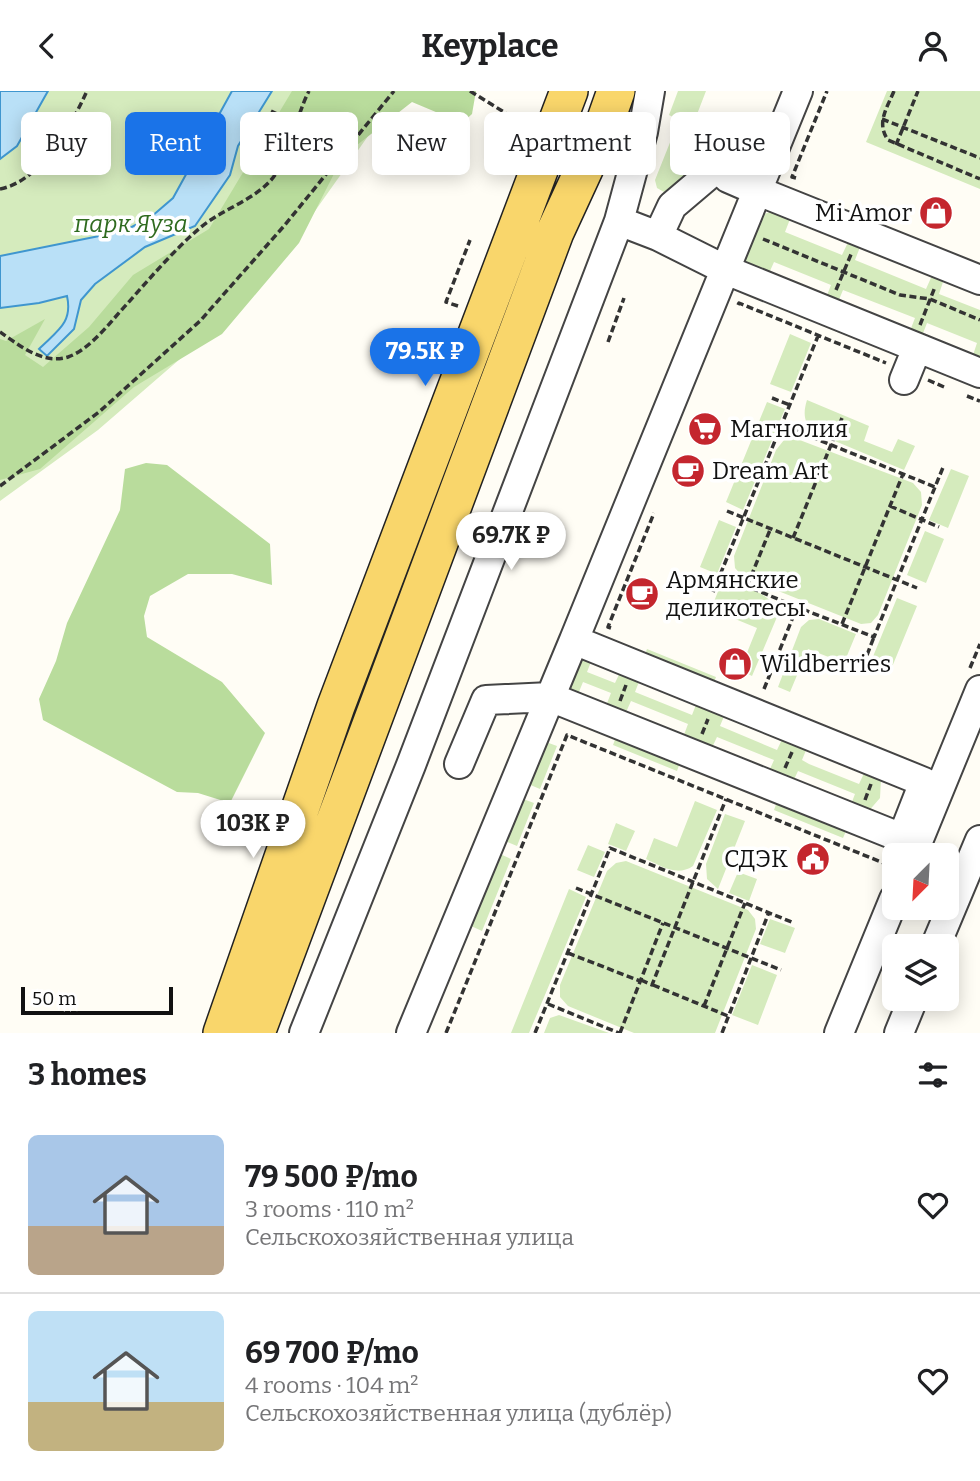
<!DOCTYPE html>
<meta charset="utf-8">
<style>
:root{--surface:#fff;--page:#f2f2f2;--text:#202124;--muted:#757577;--line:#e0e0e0;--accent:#1a73e8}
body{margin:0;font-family:Bitter,serif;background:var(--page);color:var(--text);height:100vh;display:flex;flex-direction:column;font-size:26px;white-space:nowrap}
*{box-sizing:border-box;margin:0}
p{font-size:23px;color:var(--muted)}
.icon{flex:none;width:38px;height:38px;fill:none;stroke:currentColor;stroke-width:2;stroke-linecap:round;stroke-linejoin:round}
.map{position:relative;height:942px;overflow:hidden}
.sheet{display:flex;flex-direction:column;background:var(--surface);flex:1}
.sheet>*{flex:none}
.banner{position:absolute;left:21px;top:21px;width:938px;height:63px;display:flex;gap:14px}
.needle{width:46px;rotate:204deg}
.tools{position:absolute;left:882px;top:752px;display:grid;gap:14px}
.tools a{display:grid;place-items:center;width:77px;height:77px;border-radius:10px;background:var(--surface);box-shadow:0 4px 18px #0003;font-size:35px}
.scale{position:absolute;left:21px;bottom:18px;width:152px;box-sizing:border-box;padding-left:7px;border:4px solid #111;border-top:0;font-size:19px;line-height:24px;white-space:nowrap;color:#111;-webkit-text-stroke:5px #fff;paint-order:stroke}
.price{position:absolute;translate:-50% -60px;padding:0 16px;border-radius:24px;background:#fff;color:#222;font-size:23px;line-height:46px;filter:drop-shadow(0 2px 4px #0008)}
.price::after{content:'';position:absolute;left:50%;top:42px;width:21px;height:16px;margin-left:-10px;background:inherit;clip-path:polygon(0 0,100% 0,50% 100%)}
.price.active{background:var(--accent);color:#fff}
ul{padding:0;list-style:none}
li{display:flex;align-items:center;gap:21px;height:175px;padding:0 28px}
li+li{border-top:2px solid var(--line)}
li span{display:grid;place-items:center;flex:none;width:196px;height:140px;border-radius:10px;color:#555}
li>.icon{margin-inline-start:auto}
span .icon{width:84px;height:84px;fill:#fffc;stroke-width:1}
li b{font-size:30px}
h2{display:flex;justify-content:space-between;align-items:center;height:84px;padding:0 28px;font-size:30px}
.pill{padding:0 24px;border-radius:10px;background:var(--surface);box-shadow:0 4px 18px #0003;font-size:24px;line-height:63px}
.pill.active{background:var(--accent);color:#fff}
header{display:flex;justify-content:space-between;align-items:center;height:91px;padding:0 28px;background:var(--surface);font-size:32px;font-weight:700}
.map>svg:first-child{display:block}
.green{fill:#d5ebbd}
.forest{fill:#b9dc9c}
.water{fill:#b9e0f7;stroke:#3f96cf;stroke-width:2}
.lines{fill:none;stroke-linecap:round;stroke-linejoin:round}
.minor-casing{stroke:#444;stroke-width:32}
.major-casing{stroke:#222;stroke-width:40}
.path{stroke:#333;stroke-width:3.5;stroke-dasharray:7 3.5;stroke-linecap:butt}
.minor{stroke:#fff;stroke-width:28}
.major{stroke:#f9d66b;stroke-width:37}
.labels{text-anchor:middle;stroke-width:7;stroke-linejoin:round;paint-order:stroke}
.poi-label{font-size:24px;fill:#111;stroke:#fff;text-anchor:start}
.park-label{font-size:24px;font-style:italic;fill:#2f6b1f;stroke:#fff}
</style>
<header><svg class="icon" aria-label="back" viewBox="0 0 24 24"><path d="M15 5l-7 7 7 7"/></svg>Keyplace<svg class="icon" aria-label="person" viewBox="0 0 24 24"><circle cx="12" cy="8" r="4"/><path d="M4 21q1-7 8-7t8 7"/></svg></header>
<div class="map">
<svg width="980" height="942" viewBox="0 0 980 942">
<rect width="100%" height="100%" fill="#fffdf5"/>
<path class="green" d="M0 0H400L298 144 210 242 98 339 0 410Z
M678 0H706L689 44 706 51 702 59 689 71 693 77 672 97 664 101 657 97 655 89 679 29 669 24Z
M887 0H980V98L866 51Z
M776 119 792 123 785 141 842 164 850 147 862 151 855 169 926 198 934 180 945 185 939 203 980 219V274L971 270 977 252 927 232 920 250 908 245 915 227 843 199 836 216 824 212 831 194 774 171 766 189 745 172 742 163 758 125Z
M790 243 811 252 791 301 770 293Z
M807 309 869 335 864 350 892 361 898 348 915 355 904 379 811 340C804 329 803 322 807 309Z
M767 311 785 318 743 419 726 411Z
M790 347 797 348 913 392 921 401 922 414 878 524 871 532 861 533 743 486 735 477 734 465 776 359 784 349Z
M951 378 969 385 948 437 929 429Z
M719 429 736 436 717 483 700 476Z
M925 440 944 448 926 492 907 484Z
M723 488C741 496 778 502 777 526L752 585 740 579 757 537 711 518Z
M897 507 917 515 892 576 872 568Z
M819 528 856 543 844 572 808 558 790 601 778 596 801 536 809 529Z
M647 558 716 586 712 597 643 569Z
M594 563 587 581 615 592 623 575 642 583 635 601 692 624 699 606 727 618 720 635 777 659 785 642 809 652 802 669 809 673 859 693 867 676 881 688 880 707 867 722 848 721 855 703 798 680 790 697 766 687 774 669 717 646 709 663 681 652 688 633 631 610 623 628 604 620 611 602 583 591 576 608 567 602 571 569Z
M618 640 682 666 677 680 613 654Z
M546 651 557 655 540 698 528 693Z
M779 705 849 733 843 747 774 719Z
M523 708 534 712 517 755 505 750Z
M695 710 717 719 693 775C677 786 661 775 646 768L654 747 677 756Z
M725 723 745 730 718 798 707 788 706 773Z
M616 732 635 740 626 760 608 753Z
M588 754 605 761 594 786 577 779Z
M500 763 511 768 482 840 471 835Z
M626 770 748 819 755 828 756 838 715 942H634L568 915 560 906V894L607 780 616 772Z
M738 781 757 788 749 810 729 802Z
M569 798 586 806 529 942H511Z
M770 828 795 837 785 862 760 853Z
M752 874 777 884 758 934 732 924Z
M559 924 609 942H544L550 927Z"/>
<path class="forest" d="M292 0H476L472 23 462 32 412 11 343 65 299 152 222 243 134 296 40 378 0 389V248L6 250 45 228 25 264 43 276 89 236 133 184 209 138Z
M146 372 167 374 270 453 272 494 232 483H188L150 505 144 525 147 546 222 591 265 642 230 712 198 702 177 701 43 629 39 608 56 570 67 532 120 419 125 378Z"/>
<path class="water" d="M0 0H48L17 55 0 68Z
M232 0H272L238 55 230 84 195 135 145 156 95 193 81 209 74 238 47 265 39 258C57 240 73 232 67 205L39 212 0 217V165L124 140 151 126 173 107Z"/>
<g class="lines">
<g class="minor-casing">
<path id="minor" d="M619 130 658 145 726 179 980 282
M658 145 672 115 718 76 728 87 758 100 980 189
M904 289 917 257
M459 673 486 609 550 606 902 747 924 691 574 549 798 0
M912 765 980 599
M935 856 980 749
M304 942 411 674 619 130 643 41 650 0
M411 942 574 549
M839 942 894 808
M899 942 913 908"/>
</g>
<g class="major-casing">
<path id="major" d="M222 942 336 615 569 0
M256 942 555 141 603 37 616 0"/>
</g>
<path class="path" d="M470 0 507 23 527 31
M894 0C887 17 876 32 888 49L980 88
M271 20 295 32
M882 28 980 67
M896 54 918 0
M796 87 792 86 827 0
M0 98C41 90 71 35 87 0
M763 148 900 204 930 208 980 229
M836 199 852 161
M738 214 739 212 886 272
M458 215 446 211 470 149
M920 234 935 196
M0 241C19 254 43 274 68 266 91 258 111 230 127 213 151 186 174 159 201 136 224 117 258 108 275 84 290 63 296 25 309 0
M608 251 624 207
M928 289 944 296
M967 305 980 310
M772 307 790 314
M782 334 935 396
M0 395 99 321 200 230 284 135 394 0
M890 415 939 436
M727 420 917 497
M793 447 842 327
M747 495 770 439
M713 501 720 484
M797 516 720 484 818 245
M842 533 903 383
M611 537 608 536 654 422
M867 564 874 546
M970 577 980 553
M764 598 797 516 874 546 944 374
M620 610 626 594
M702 643 708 628
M785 677 792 661
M865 709 871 693
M576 797 781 879
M568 862 640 890
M641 889 652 894 726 708
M653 894 728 925
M548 913 619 942
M704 915 745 812
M446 942 567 644 891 775
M535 942 610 757 794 832
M620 942 663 832
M722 942 769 821"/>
<use href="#minor" class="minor"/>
<use href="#major" class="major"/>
</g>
<defs>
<g id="shop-disc" transform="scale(1.75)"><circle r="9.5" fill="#c4262e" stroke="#fff"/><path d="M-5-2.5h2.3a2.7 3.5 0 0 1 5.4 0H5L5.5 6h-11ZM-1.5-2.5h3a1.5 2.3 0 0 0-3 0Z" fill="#fff"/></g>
<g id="supermarket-disc" transform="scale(1.75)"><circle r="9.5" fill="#c4262e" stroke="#fff"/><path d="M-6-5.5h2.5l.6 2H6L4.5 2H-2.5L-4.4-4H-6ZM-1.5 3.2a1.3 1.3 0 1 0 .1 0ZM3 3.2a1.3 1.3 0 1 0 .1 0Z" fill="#fff"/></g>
<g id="cafe-disc" transform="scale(1.75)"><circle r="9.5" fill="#c4262e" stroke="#fff"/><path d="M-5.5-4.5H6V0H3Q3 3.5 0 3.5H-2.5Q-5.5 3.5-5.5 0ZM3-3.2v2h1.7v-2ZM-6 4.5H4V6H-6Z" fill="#fff"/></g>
<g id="civic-disc" transform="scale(1.75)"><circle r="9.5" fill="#c4262e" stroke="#fff"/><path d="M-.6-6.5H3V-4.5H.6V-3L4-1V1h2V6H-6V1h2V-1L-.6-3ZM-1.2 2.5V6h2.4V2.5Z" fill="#fff"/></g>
</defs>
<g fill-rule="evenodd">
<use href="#shop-disc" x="936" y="122"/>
<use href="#supermarket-disc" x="705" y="338"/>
<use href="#cafe-disc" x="688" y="380"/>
<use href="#cafe-disc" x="642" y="503"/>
<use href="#shop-disc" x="735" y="573"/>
<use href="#civic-disc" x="813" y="768"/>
</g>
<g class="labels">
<g class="poi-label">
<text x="912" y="130" text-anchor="end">Mi Amor</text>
<text x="730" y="346">Магнолия</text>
<text x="712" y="388">Dream Art</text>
<text x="666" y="497">Армянские<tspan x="666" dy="28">деликотесы</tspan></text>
<text x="760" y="581">Wildberries</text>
<text x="788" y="776" text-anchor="end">СДЭК</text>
</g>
<g class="park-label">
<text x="131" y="141">парк Яуза</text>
</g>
</g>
</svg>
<div class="tools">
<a><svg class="needle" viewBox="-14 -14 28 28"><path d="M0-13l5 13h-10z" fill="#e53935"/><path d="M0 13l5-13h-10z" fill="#757577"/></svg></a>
<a><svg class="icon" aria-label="layers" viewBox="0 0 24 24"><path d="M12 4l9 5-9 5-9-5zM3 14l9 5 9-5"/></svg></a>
</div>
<div class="scale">50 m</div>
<b class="price active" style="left:425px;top:297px">79.5K ₽</b>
<b class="price" style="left:511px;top:481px">69.7K ₽</b>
<b class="price" style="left:253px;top:769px">103K ₽</b>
<div class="banner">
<a class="pill">Buy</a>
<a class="pill active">Rent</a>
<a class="pill">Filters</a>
<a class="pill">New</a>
<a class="pill">Apartment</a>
<a class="pill">House</a>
</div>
</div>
<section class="sheet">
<h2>3 homes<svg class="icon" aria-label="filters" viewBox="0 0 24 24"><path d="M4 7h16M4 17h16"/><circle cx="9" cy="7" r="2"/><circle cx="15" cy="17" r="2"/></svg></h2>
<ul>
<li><span style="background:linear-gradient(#a9c7e8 65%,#b9a48a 0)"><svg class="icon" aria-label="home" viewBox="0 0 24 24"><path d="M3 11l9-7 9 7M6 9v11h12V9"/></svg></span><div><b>79 500 ₽/mo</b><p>3 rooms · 110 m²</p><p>Сельскохозяйственная улица</p></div><svg class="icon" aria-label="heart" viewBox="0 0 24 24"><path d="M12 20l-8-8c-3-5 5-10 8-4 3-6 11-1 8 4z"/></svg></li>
<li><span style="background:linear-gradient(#bfe0f5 65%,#c2b280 0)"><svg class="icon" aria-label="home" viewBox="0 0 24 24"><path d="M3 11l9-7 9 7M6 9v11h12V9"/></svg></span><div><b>69 700 ₽/mo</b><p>4 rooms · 104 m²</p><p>Сельскохозяйственная улица (дублёр)</p></div><svg class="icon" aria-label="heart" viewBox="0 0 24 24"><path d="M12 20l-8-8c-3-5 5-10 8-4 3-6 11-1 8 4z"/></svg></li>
</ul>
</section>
